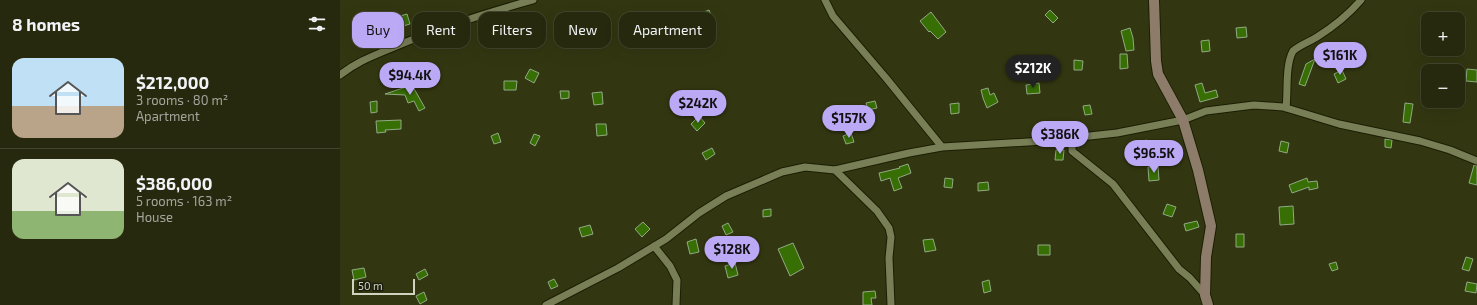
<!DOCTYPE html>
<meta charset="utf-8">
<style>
:root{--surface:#26290d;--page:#32351b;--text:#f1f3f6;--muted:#a4a69d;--line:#42452e;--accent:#bca9f5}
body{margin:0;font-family:"Exo 2",sans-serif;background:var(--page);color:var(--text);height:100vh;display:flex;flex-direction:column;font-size:15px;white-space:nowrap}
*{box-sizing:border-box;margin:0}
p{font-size:13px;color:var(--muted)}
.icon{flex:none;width:22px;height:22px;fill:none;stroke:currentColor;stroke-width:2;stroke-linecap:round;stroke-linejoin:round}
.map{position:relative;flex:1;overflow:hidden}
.side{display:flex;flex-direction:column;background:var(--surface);width:340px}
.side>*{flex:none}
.banner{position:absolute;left:12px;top:12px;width:380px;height:36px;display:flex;gap:8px}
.controls{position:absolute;left:1081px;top:12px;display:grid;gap:8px}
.controls a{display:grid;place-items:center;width:44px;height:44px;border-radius:8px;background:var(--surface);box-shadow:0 4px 16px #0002,0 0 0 1px var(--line);font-size:20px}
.scale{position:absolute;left:12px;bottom:10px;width:63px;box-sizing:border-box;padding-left:4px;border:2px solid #d0d4bf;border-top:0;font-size:11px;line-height:14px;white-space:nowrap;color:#d0d4bf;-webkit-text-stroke:3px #1b1d0d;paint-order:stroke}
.price{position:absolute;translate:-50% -34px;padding:0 9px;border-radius:14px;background:var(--accent);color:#111;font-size:13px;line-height:26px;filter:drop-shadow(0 1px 2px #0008)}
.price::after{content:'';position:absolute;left:50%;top:24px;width:12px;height:9px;margin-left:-6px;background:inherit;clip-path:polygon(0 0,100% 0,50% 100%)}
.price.selected{background:#222;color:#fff}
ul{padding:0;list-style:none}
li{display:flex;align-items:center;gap:12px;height:100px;padding:0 12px}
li+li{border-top:1px solid var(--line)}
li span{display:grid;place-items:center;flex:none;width:112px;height:80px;border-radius:12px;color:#555}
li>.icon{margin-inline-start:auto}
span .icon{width:48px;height:48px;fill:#fffc;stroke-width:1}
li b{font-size:17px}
h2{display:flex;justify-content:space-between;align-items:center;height:48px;padding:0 12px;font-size:17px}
.chip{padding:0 14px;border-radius:12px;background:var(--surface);box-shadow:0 4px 16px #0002,0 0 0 1px var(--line);font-size:14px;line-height:36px}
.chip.selected{background:var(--accent);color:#111}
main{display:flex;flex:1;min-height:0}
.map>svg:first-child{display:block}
.building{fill:#386f04;stroke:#91a985}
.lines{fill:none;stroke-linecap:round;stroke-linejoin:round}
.street-casing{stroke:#1b1e02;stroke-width:9}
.secondary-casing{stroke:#1b1e02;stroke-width:12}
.street{stroke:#787e56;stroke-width:7}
.secondary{stroke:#8d7c69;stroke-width:10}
</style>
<main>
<section class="side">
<h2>8 homes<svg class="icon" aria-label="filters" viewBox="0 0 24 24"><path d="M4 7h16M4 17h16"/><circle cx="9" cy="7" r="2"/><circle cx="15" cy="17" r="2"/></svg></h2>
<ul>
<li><span style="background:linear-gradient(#bfe0f5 60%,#b9a48a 0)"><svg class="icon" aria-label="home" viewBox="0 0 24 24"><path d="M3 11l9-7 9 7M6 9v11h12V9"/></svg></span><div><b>$212,000</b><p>3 rooms · 80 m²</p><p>Apartment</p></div></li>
<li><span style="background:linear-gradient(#dfe7d0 65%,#8fb573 0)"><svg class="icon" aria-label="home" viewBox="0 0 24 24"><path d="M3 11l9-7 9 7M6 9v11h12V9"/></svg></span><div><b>$386,000</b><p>5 rooms · 163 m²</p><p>House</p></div></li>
</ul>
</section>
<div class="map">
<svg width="1137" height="305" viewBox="0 0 1137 305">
<rect width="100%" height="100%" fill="#333711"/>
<path class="building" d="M369 10 374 22 369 24 373 33 360 38 358 32 360 31 354 16Z
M710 10 718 18 713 23 705 15Z
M591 12 606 32 598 39 590 31 589 32 580 21Z
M67 14 70 24 63 26 60 16Z
M334 23 337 28 327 32 324 26Z
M906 27 907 37 897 38 896 28Z
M314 28 316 35 308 37 306 30Z
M790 28 793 38 794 50 786 51 781 31Z
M869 40 870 51 862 52 861 41Z
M780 54H787L788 68 780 69Z
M975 59 965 86 959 84 966 64Z
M734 60 743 61 742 70H734Z
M190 69 199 73 194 83 185 78Z
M1127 69 1137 70V82L1126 81Z
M1002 70 1006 79 998 83 994 74Z
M164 81H177L176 90H164Z
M699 83 700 93 687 94 686 85Z
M862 83 865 93 876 90 878 97 860 102 855 85Z
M72 85 85 108 79 111 74 101 68 103 65 95 45 94Z
M648 88 650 95 654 93 658 102 647 108 643 98 641 90Z
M220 91H229V98L221 99Z
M262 92 263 104 254 105 252 93Z
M37 101V112L31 113 30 102Z
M535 101 537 108 528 110 526 103Z
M619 103V113L611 114 610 104Z
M1065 103 1073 104 1070 123 1063 122Z
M750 105 752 114 745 115 743 106Z
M499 111H508L509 123H500Z
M359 116 365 123 357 131 351 124Z
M61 120V129L45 130 46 132 37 133 36 121Z
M256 124H266L267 135 257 136Z
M158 133 161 142 154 144 151 136Z
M511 133 514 142 506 144 503 136Z
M194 134 200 136 195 146 190 143Z
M1045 139 1052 140 1051 148 1045 147Z
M807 140 811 153 798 156 795 143Z
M941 141 949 143 947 153 939 151Z
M372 148 375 154 366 160 362 153Z
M716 150H724L723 160H715Z
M568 164 571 173 558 178 562 188 554 191 550 178 541 181 539 173 560 168 559 167Z
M1134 165 1137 166V185L1129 183Z
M818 166 819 180 809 181 808 167Z
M605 178 613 179 612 188 604 187Z
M967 178 968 182 977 181 978 188 969 190V187L952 193 949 185Z
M648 182 649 190 638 191V183Z
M827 204 836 207 832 217 823 214Z
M953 206 954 224 940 225 939 207Z
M431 209V216L423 217V210Z
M857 221 859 227 846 231 844 224Z
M303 222 310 229 302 237 295 229Z
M388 223 393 232 386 235 382 226Z
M250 225 253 234 242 237 239 228Z
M896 234H904V247H896Z
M356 239 359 252 350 254 347 242Z
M593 239 596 250 585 252 583 240Z
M453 243 464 268 450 276 438 249Z
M698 245H710V255H698Z
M1126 257 1133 259 1129 271 1122 269Z
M996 262 998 269 992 271 989 264Z
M395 263 398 275 388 278 385 266Z
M24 268 26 277 14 280 12 270Z
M85 269 88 275 79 280 76 274Z
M214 279 218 286 211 289 208 282Z
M649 280 651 291 644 293 642 282Z
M1127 282 1137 284 1136 293 1125 291Z
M535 291 536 298H531L532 305H523V292Z
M84 292 87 300 80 304 76 296Z"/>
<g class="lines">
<g class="street-casing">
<path id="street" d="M485 0 493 16 546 78 602 147
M0 75C18 61 33 56 54 47 99 28 146 13 193 0
M946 108C948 92 945 65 953 51 960 45 969 42 977 37 993 27 1009 14 1021 0
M732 138V151L773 184 839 269 850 278 865 295
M495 170 537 211 549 228 551 237 549 258 551 305
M314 246 330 266 337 280 336 305
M206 305 278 268 326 239 359 213 386 196 442 172 465 167 495 170 569 153 602 147 704 141 777 133 843 120 866 111 914 105 943 107 999 124 1080 141 1110 150 1137 161"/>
</g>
<g class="secondary-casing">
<path id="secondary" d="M814 0 816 61 818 74 843 120 858 170 871 226 866 257 865 295 868 305"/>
</g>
<use href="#street" class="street"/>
<use href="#secondary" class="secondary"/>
</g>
</svg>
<div class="controls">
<a>+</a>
<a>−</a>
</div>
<div class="scale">50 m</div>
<b class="price" style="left:1000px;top:76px">$161K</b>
<b class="price selected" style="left:693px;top:89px">$212K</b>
<b class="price" style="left:70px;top:96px">$94.4K</b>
<b class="price" style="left:358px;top:124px">$242K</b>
<b class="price" style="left:509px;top:139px">$157K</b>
<b class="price" style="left:720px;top:155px">$386K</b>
<b class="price" style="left:814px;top:174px">$96.5K</b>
<b class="price" style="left:392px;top:270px">$128K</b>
<div class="banner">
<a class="chip selected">Buy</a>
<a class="chip">Rent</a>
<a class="chip">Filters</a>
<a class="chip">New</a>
<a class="chip">Apartment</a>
</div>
</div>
</main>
